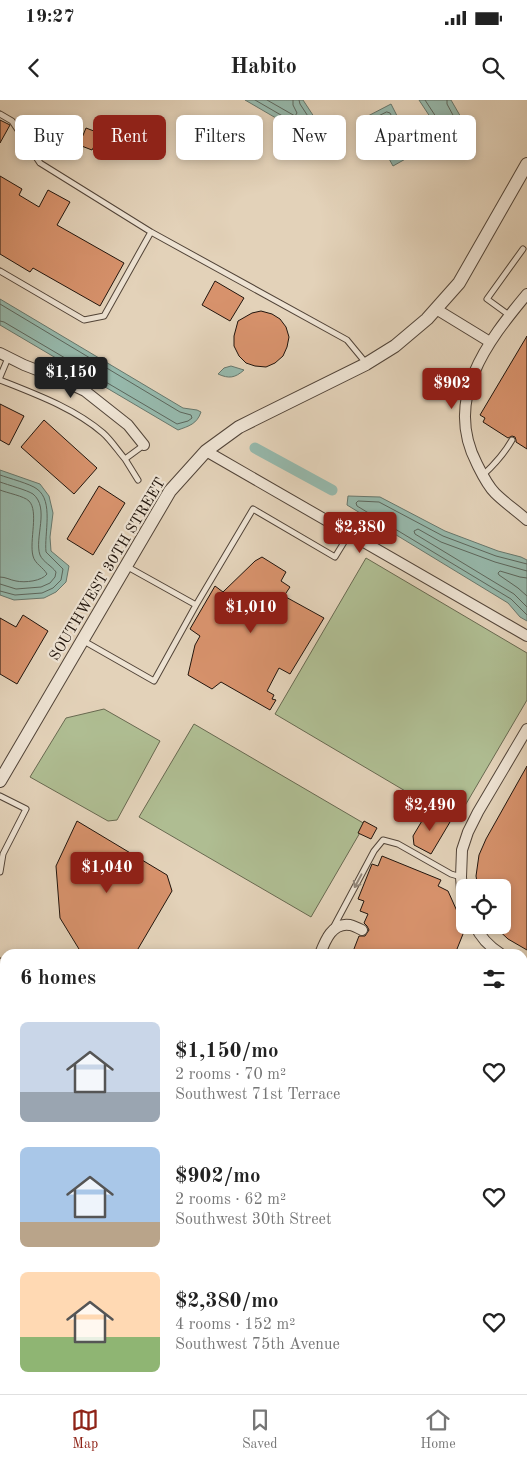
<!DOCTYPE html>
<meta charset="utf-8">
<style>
:root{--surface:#fff;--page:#f2f2f2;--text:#222;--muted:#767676;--line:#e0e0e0;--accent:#8f2418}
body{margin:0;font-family:"Old Standard TT",serif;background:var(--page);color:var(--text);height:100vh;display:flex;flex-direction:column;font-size:19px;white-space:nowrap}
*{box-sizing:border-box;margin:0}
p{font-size:16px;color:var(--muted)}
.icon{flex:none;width:28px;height:28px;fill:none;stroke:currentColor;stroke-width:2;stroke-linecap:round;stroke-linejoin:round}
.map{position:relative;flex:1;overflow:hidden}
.drawer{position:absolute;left:0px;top:849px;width:528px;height:446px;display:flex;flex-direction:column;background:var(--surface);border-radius:15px 15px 0 0;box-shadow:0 2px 8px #0003}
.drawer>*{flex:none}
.guide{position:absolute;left:15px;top:15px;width:498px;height:45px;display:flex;gap:10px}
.controls{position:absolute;left:456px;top:779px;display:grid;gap:10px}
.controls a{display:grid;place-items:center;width:55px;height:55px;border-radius:8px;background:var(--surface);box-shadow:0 2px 8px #0003;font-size:25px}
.price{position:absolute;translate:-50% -42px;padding:0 11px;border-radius:5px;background:var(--accent);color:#fff;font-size:16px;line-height:32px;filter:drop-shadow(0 1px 2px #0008)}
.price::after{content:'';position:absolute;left:50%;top:30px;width:15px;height:11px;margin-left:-8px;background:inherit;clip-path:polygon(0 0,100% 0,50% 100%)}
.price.current{background:#222;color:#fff}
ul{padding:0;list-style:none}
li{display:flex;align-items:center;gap:15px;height:125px;padding:0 20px}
li span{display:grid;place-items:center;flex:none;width:140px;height:100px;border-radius:8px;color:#555}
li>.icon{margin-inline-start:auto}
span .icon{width:60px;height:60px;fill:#fffc;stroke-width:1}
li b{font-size:21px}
h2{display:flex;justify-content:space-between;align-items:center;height:60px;padding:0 20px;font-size:21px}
.pill{padding:0 18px;border-radius:8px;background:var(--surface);box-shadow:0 2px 8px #0003;font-size:18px;line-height:45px}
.pill.current{background:var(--accent);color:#fff}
.status{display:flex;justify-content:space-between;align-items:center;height:35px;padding:0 25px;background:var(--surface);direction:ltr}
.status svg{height:14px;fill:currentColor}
header{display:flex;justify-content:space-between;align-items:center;height:65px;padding:0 20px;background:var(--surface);font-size:22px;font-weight:700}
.tab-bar{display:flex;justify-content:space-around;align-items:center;height:70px;border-top:1px solid var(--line);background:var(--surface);font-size:14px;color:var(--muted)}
.tab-bar a{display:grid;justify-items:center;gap:2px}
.tab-bar .current{color:var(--accent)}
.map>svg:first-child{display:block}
.green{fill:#afbd92;stroke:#686950}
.water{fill:#96b8ab;stroke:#67776c}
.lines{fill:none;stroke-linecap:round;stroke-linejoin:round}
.shore{stroke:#5c665c;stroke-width:1}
.canal{stroke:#96b8ab;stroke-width:11}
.building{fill:#d7926c;stroke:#21150d}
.service-casing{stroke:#524438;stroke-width:7}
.minor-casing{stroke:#524438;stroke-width:12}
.tertiary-casing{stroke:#524438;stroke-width:14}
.primary-casing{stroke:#21150d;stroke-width:18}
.service{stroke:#ede2d2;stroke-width:5}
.minor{stroke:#ede2d2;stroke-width:10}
.tertiary{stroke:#ede2d2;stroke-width:12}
.primary{stroke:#e2b97c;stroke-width:16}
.oneway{stroke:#918679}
.labels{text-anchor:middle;stroke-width:4.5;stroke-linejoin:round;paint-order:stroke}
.street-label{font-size:15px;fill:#21150d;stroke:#ede2d2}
</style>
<div class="status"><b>19:27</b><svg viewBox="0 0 49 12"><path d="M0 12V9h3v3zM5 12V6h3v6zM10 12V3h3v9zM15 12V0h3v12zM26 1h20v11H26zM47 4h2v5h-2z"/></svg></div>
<header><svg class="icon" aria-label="back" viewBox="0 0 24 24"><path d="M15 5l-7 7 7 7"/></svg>Habito<svg class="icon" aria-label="search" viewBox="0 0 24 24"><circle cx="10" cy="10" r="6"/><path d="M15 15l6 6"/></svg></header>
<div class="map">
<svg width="527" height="1294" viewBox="0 0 527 1294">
<rect width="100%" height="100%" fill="#e3d2b9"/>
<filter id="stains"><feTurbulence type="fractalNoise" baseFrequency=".004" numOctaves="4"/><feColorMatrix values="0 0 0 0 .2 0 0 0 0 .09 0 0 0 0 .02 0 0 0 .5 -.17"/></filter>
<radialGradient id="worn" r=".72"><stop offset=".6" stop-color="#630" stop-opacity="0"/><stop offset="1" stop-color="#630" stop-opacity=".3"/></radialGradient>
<path class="green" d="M366 458 527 553V600L456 721 275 614Z
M104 609 160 641 117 720 108 721 30 677 66 618Z
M194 624 365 724 311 817 139 717Z"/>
<path class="water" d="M245 0H303L324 32 321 38 312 39Z
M419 0H451L462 19 440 32Z
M391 4 416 53 393 66 366 17Z
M0 199 183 308 197 310 201 312C197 324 189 326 178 330L0 225Z
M231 266 244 270C235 278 229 279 218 274L224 268Z
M0 370 40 384 49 396 53 413 50 437 51 451 69 466 66 482 56 492 44 498 14 500 0 495Z
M348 396 380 397 445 431 498 451 521 457 527 460V521L520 517 508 503 347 405Z
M523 1085 527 1086V1177L523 1180Z
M523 1237H527V1294H470L472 1290H522Z"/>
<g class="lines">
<path class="shore" d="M255 0 312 33H315L317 30 300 4 299 0
M267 0 295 16 297 13 293 5V0
M425 0 440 23 442 24 454 17 447 4V0
M387 12 390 13 409 49 408 52 396 58 394 57 374 21 375 18Z
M386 20 401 46 399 50 396 49 383 24V21Z
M0 204 180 312 191 315 192 318 188 321 177 324 4 222 0 221
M0 375C8 378 31 384 37 389 54 401 44 434 46 452L63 469 61 480 53 488 42 493 15 495 0 491
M0 382C8 385 27 390 33 394 50 408 34 438 40 455 43 462 52 466 56 472L55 477 50 483 41 487 16 489 0 484
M0 390C7 393 24 396 29 401 39 411 29 441 33 456 35 464 43 467 47 474 42 481 25 483 16 481 10 480 6 477 0 477
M527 464 496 456 443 436 379 402 358 401 356 403 357 406 511 499 527 515
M527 471 495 462 441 442 418 429 414 431 415 434 514 494 527 507
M527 478 520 477 500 471 498 473 499 475 518 488 527 496"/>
<path class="canal" d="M255 348 332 390"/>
</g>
<path class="building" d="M0 20 10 25 0 43Z
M86 28 107 36 103 46 96 43 92 50 79 45Z
M0 76 22 89 19 95 39 107 48 90 70 102 57 125 124 163 100 206 33 168 30 172 0 154Z
M215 181 244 198 230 221 202 205Z
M261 211 272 214 280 219 286 227 289 237 287 247 283 256 275 263 266 267 255 266 246 263 239 256 234 246V236L238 221 252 213Z
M527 236V349L516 342V340L515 337 512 336 508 338 483 322 485 318 480 315Z
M0 304 24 316 9 345 0 340Z
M44 320 97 368 74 394 21 347Z
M99 386 125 403 93 455 67 439Z
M262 457 286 472 281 481 290 487 284 496 324 518 290 574 279 568 267 591 274 595 272 599 276 600 270 610 221 582 212 589 188 575 195 545 200 536 190 529 215 486 223 492 255 461Z
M23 515 48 531 17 584 0 574V518L16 527Z
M527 666V850L508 839 493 825H502V788H478L476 776 479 755 486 739Z
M429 709 450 722 431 754 414 745 413 736Z
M77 721 167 775 172 791 135 854H82L60 818 56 766Z
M364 721 377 728 371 739 358 733Z
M382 756 441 780 438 786 448 791 465 829 455 854H352L359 836H365L369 830 367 826 364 823 368 814 360 811 364 801 358 799 372 764 378 766Z"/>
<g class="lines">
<g class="service-casing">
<path id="service" d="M0 14 12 21 40 63 151 132 347 240 366 263
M0 171 84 220 104 216 151 132
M509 215 487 199 523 149
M0 277 8 258
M0 280C35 294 74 308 103 333 111 340 118 351 125 359L144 345
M125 359 138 380
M483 375C495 364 504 354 512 340
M126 466 196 505
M82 540 154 581 196 505 253 409 335 457 349 434
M0 696 26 709 3 754 0 772
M333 828 374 751 383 740 398 744 451 774 461 777
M0 861 5 864
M522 1063 527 1064"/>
</g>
<g class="minor-casing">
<path id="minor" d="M527 194C487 242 443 299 477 364 482 374 487 385 495 393 505 403 517 411 527 420
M436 209 490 242
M0 253 24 265 55 277 85 291 128 325 144 345
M206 351 527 536
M465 799 462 790 461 777 462 750 468 732 478 712 527 629
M475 825C480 837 490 847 501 854
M320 854C325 841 332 822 350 825 354 826 358 828 362 830
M522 867 527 869
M0 883H5
M522 1197 527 1194
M428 1294 429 1290
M448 1294 450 1290"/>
</g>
<g class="tertiary-casing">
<path id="tertiary" d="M0 681 170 391 206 351 239 327 366 264 395 246 427 219 459 183 527 64"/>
</g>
<g class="primary-casing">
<path id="primary" d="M0 1214 5 1216
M0 1245 5 1246
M170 1290 183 1294
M270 1290 281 1294"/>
</g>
<use href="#service" class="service"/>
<use href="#minor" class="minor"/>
<use href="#tertiary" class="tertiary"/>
<use href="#primary" class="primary"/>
</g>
<defs><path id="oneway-shaft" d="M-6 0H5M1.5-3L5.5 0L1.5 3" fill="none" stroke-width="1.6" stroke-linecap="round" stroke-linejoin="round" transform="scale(1.25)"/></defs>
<use class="oneway" href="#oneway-shaft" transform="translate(358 781) rotate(118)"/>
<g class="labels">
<g class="street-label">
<text transform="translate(107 469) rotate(-59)" y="5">SOUTHWEST 30TH STREET</text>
</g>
</g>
<rect width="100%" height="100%" filter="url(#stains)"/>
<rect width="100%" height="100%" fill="url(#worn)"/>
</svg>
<div class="controls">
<a><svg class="icon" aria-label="locate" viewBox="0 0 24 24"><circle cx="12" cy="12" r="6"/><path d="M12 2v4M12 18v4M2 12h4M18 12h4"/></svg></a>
</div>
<b class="price current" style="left:71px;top:299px">$1,150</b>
<b class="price" style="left:452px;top:310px">$902</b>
<b class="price" style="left:360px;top:454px">$2,380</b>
<b class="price" style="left:251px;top:534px">$1,010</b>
<b class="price" style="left:430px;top:732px">$2,490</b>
<b class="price" style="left:107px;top:794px">$1,040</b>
<div class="guide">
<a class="pill">Buy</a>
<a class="pill current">Rent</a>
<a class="pill">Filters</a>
<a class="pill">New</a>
<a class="pill">Apartment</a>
</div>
<section class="drawer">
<h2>6 homes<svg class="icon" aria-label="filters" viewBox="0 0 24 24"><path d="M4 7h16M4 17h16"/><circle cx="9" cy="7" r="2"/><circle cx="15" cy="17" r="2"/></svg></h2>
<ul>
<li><span style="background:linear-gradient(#c9d6e8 70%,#9aa5b1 0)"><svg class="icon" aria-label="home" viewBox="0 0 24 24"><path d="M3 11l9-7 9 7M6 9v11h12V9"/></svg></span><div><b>$1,150/mo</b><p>2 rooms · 70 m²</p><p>Southwest 71st Terrace</p></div><svg class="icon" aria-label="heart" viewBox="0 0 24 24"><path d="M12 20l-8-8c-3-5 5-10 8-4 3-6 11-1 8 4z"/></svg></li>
<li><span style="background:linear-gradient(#a9c7e8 75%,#b9a48a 0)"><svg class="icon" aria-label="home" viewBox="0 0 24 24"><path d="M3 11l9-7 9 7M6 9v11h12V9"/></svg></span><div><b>$902/mo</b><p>2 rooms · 62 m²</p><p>Southwest 30th Street</p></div><svg class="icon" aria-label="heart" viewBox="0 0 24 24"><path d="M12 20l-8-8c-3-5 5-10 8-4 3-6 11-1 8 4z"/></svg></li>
<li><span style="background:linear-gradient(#ffd9b3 65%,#8fb573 0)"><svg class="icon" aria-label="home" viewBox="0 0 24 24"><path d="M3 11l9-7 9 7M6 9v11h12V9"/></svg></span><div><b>$2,380/mo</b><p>4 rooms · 152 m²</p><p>Southwest 75th Avenue</p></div><svg class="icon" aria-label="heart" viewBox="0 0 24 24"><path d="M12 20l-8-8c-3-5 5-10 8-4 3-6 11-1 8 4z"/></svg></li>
</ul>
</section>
</div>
<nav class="tab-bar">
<a class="current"><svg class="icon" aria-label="map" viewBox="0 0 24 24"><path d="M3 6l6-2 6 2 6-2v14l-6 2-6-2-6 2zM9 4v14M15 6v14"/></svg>Map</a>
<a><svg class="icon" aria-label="saved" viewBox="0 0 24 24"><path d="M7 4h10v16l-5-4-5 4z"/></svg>Saved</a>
<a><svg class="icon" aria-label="home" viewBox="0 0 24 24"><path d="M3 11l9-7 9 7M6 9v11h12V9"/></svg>Home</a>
</nav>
